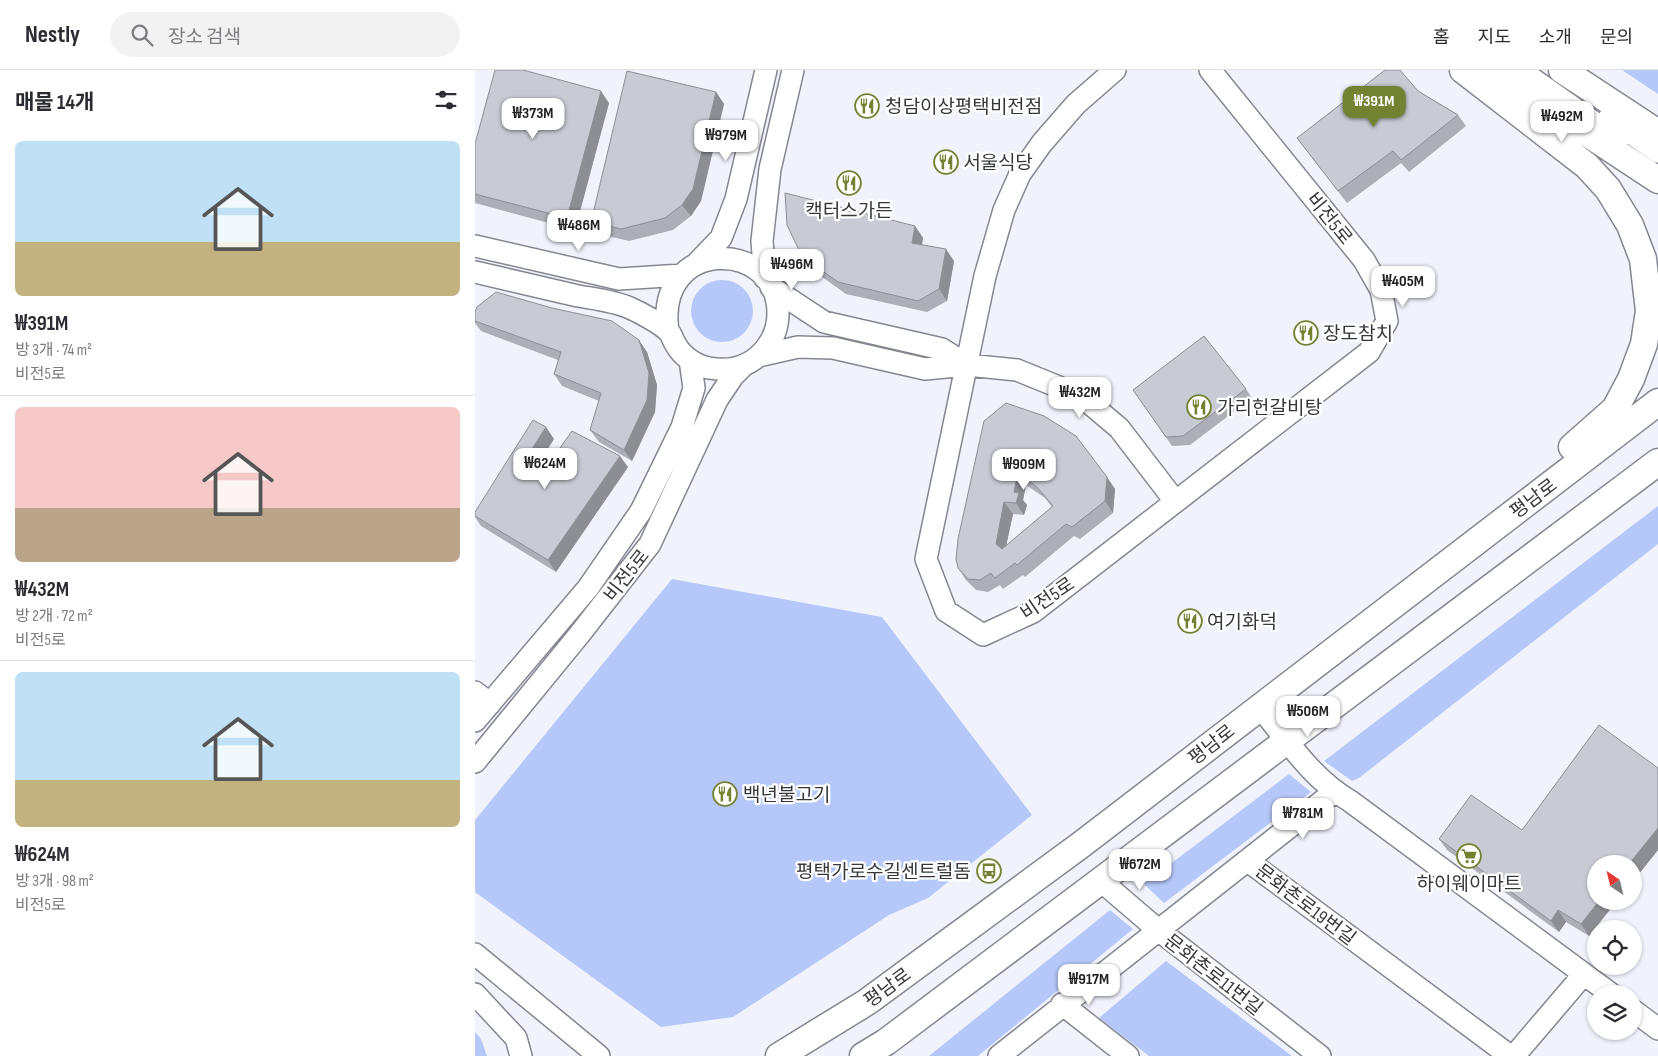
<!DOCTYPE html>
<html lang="ko">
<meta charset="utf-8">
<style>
:root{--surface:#fff;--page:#f2f2f3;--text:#2b2b33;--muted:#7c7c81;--line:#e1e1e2;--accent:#738231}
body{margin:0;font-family:"Sofia Sans Condensed","Noto Sans KR",sans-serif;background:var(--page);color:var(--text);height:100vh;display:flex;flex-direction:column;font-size:19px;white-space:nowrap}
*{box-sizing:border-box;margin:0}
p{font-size:16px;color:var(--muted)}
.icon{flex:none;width:28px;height:28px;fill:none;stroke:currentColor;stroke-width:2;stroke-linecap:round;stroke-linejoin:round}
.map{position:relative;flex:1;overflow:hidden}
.panel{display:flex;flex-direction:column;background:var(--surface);width:475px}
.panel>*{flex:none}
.needle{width:32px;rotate:325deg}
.tools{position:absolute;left:1112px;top:785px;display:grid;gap:10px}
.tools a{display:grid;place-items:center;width:55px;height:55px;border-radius:50%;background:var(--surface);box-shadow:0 1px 4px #0004;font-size:25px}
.price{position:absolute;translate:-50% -42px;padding:0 11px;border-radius:10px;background:#fff;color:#222;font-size:16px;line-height:32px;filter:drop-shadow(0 1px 2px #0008)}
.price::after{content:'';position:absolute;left:50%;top:30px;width:15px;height:11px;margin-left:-8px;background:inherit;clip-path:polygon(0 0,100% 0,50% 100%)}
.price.selected{background:var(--accent);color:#fff}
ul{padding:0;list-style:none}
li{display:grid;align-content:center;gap:10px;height:265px;padding:0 15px}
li+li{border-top:1px solid var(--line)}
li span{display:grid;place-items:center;height:155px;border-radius:8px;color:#555}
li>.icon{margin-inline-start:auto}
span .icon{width:90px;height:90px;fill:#fffc;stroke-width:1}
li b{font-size:21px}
h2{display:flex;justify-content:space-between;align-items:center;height:60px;padding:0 15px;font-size:21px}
header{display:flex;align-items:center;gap:30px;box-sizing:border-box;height:70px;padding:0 25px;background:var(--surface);border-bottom:1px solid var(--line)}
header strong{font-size:24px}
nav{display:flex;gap:28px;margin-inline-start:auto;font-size:18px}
.search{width:350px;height:45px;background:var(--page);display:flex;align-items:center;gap:12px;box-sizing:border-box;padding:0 18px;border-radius:28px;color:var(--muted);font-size:19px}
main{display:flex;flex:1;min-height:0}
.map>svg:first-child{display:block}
.green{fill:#b6c8f9}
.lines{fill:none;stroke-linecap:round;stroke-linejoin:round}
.minor-casing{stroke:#84878f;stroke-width:24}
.major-casing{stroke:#84878f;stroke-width:29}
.minor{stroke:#fff;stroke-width:21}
.major{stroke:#fff;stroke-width:26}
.wall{fill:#acafb5;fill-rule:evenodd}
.shaded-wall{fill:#8c8e94}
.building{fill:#c8cbd3;stroke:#8c8e94;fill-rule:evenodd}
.labels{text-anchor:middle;stroke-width:4.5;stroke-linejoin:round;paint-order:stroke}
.poi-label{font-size:19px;fill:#37383b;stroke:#fff;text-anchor:start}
.street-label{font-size:19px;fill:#37383b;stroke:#fff}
</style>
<header>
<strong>Nestly</strong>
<div class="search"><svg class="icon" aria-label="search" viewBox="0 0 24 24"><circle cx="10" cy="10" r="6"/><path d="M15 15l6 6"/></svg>장소 검색</div>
<nav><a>홈</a><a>지도</a><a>소개</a><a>문의</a></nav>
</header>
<main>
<section class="panel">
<h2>매물 14개<svg class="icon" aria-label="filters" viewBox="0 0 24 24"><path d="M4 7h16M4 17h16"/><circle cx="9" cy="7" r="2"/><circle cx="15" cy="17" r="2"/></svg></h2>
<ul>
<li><span style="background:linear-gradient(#bfe0f5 65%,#c2b280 0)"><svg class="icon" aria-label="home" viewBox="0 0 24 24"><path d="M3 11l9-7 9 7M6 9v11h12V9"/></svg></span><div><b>₩391M</b><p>방 3개 · 74 m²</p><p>비전5로</p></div></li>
<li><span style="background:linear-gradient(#f6c9c9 65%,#b9a48a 0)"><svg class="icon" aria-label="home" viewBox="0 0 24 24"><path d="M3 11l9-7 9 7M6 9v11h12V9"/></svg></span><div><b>₩432M</b><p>방 2개 · 72 m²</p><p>비전5로</p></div></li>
<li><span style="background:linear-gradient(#bfe0f5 70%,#c2b280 0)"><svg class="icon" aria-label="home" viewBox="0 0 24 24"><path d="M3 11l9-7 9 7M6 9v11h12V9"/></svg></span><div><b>₩624M</b><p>방 3개 · 98 m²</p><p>비전5로</p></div></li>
</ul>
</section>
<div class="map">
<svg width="1183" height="986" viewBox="0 0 1183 986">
<rect width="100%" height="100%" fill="#f0f3fc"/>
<path class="green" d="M1147 0H1183V24Z
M216 241a31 31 0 1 1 62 0a31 31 0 1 1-62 0Z
M1183 436V474L884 708 877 711 849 691Z
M197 509 407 547 557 745 453 828 414 845 258 947 186 957 0 822V750Z
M814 704 836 722 689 833 669 814Z
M635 840 658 859 503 986H454Z
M691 891 817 986H674L624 948Z
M0 962 6 969 12 986H0Z"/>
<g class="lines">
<g class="minor-casing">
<path id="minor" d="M640 0 601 34 567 73 545 104 529 140 510 206 451 489 471 541 508 565 558 542 894 282 912 251 906 220 889 190 735 0
M1045 0 1143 69
M1134 48 1183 82
M0 176 144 209 207 205
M223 192 246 168 261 129 291 0
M0 202C34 210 69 218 103 226 120 229 139 231 155 238 164 242 187 254 194 262 197 265 198 271 201 275 207 286 221 296 234 298 256 302 277 296 291 278 299 268 303 256 303 243 303 168 179 167 193 261
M290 208 287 171 295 99 318 0
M296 217 349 252 467 279 492 295
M284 286 323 277 358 278 450 299 492 295 542 300 606 326 644 358 700 431
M0 622 15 634
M785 637C813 671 836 708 875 731L1136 924
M0 651 113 518 166 441 207 357 219 318 215 290
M0 692 104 565 175 474 242 330 258 306 268 296
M773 791 1035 986
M626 811 682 859 845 986
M0 884 124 986
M0 924 41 968 46 986
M587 934 653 986
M1159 941 1183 959
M524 986 859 722
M1039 986 1109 904"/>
</g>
<g class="major-casing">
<path id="major" d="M988 0 1112 96 1133 119 1155 155 1168 189 1174 241 1169 274 1156 309 1140 339 1097 377
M1016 0 1183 110
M1087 0 1183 63
M304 986 392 932 607 774 1183 332
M388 986 411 972 1183 392"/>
</g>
<use href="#minor" class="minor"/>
<use href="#major" class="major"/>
</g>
<path class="wall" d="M943 21 983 45 991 56 934 102 926 93 872 133 822 68Z
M241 22 249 34 226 131 216 146 198 160 154 171 124 164 116 152Z
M134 33 100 160 0 133V74Z
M440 156 448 168 447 175 479 191 472 231 452 242 371 224 343 204 323 178Z
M0 242 172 282 182 315 180 342 157 391 124 372 115 360 124 331 87 316 79 304 83 290 6 261 0 253Z
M771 319 777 328 715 375 697 376 658 320Z
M509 351 640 419 638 443 605 469 599 466 550 507 548 505 528 519 525 515 513 522 501 520 491 510 483 498ZM551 415 570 428 577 437 531 476 538 444 549 445 552 435 548 430Z
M79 369 66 389 73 395 153 397 81 502 6 456 0 447V442Z
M1183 698V780L1159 810V794L1114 866 1091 852 1084 862 972 780 964 769 1047 760Z"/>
<path class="shaded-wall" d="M126 21 134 33 100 160 92 148Z
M241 22 249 34 226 131 216 146 207 135Z
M440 156 448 168 445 185 437 173Z
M471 179 479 191 472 231 464 219Z
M164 270 172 282 182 315 180 342 157 391 149 380Z
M71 357 79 369 63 394 55 382Z
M145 386 153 397 81 502 73 490Z
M543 403 551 415 548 430 552 435 549 445 541 433 539 422Z
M632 407 640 419 638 443 630 431Z
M529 432 538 444 529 486 521 474Z
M1183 758V780L1159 810V794H1154Z
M1124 831H1142L1114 866 1106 854Z
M1083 840 1091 852 1084 862 1076 851Z"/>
<path class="building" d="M20 0H48L126 21 92 148 0 124V74Z
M910 0H925L943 21 983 45 926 90 918 81 863 121 822 68Z
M152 1 241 22 218 119 207 135 190 148 146 159 116 152Z
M310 123 440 156 437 173 471 179 464 219 443 231 363 212 335 192 323 178 312 155Z
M21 222 77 238 137 251 164 270 174 303 172 330 149 380 115 360 126 323 79 304 86 282 0 251V242L2 237Z
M729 266 771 319 708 366 691 367 658 320Z
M531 333 569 346 601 366 632 407 630 431 597 457 591 454 542 495 540 493 520 508 516 503 505 510 493 509 483 498 481 489 483 469 509 351ZM543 403 562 417 578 436 527 479 521 474 529 432 541 433 544 423 539 422Z
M58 350 71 357 55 382 73 395 97 361 145 386 73 490 0 446V442Z
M1124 655 1183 698V758L1154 794H1121V831H1124L1106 854 1083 840 1076 851 964 769 996 725 1047 760Z"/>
<defs>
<g id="restaurant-ring" transform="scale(1.25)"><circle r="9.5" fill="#fff" stroke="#738231" stroke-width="1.5"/><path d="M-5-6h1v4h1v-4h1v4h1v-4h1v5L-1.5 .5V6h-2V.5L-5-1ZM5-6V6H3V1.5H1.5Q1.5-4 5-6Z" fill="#738231"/></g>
<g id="supermarket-ring" transform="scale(1.25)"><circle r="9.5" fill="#fff" stroke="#738231" stroke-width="1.5"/><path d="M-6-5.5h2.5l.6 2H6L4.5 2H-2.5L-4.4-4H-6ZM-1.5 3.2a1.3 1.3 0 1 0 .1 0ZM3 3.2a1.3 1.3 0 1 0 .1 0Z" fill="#738231"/></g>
<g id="bus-ring" transform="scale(1.25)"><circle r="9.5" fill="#fff" stroke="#738231" stroke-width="1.5"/><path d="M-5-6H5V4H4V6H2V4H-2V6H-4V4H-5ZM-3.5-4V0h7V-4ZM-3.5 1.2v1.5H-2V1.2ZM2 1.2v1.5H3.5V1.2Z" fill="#738231"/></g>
</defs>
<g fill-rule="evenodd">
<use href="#restaurant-ring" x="392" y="36"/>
<use href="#restaurant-ring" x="471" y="92"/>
<use href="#restaurant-ring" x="374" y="113"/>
<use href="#restaurant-ring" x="831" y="263"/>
<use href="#restaurant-ring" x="724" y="337"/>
<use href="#restaurant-ring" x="715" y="551"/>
<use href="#restaurant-ring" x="250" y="724"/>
<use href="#supermarket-ring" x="994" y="786"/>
<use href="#bus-ring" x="514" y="801"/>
</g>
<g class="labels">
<g class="poi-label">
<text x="410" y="43">청담이상평택비전점</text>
<text x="488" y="99">서울식당</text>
<text x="374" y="147" text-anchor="middle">캑터스가든</text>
<text x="848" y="270">장도참치</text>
<text x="742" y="344">가리헌갈비탕</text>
<text x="732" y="558">여기화덕</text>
<text x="268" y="731">백년불고기</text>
<text x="496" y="808" text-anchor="end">평택가로수길센트럴돔</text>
<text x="994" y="820" text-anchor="middle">하이웨이마트</text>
</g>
<g class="street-label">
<text transform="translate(855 148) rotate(51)" y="7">비전5로</text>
<text transform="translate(1058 428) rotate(-37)" y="7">평남로</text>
<text transform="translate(151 505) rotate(-52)" y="7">비전5로</text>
<text transform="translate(572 528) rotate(-34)" y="7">비전5로</text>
<text transform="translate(736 674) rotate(-38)" y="7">평남로</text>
<text transform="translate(831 834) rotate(37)" y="7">문화촌로19번길</text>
<text transform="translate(739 904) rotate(38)" y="7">문화촌로11번길</text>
<text transform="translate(412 917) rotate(-36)" y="7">평남로</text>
</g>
</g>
</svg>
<div class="tools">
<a><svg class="needle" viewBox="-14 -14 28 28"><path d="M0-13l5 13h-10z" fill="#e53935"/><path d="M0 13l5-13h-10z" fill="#7c7c81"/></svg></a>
<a><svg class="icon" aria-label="locate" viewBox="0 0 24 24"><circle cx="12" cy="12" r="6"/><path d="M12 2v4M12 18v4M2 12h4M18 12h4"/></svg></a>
<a><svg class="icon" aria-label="layers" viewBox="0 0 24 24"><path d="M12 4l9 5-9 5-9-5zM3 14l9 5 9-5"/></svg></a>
</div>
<b class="price selected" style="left:899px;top:58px">₩391M</b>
<b class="price" style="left:58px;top:70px">₩373M</b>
<b class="price" style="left:1087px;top:73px">₩492M</b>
<b class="price" style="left:251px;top:92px">₩979M</b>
<b class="price" style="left:104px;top:182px">₩486M</b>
<b class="price" style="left:317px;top:221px">₩496M</b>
<b class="price" style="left:928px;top:238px">₩405M</b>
<b class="price" style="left:605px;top:349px">₩432M</b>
<b class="price" style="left:70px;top:420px">₩624M</b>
<b class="price" style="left:549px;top:421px">₩909M</b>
<b class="price" style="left:833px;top:668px">₩506M</b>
<b class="price" style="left:828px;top:770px">₩781M</b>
<b class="price" style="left:665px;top:821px">₩672M</b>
<b class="price" style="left:614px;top:936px">₩917M</b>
</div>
</main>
